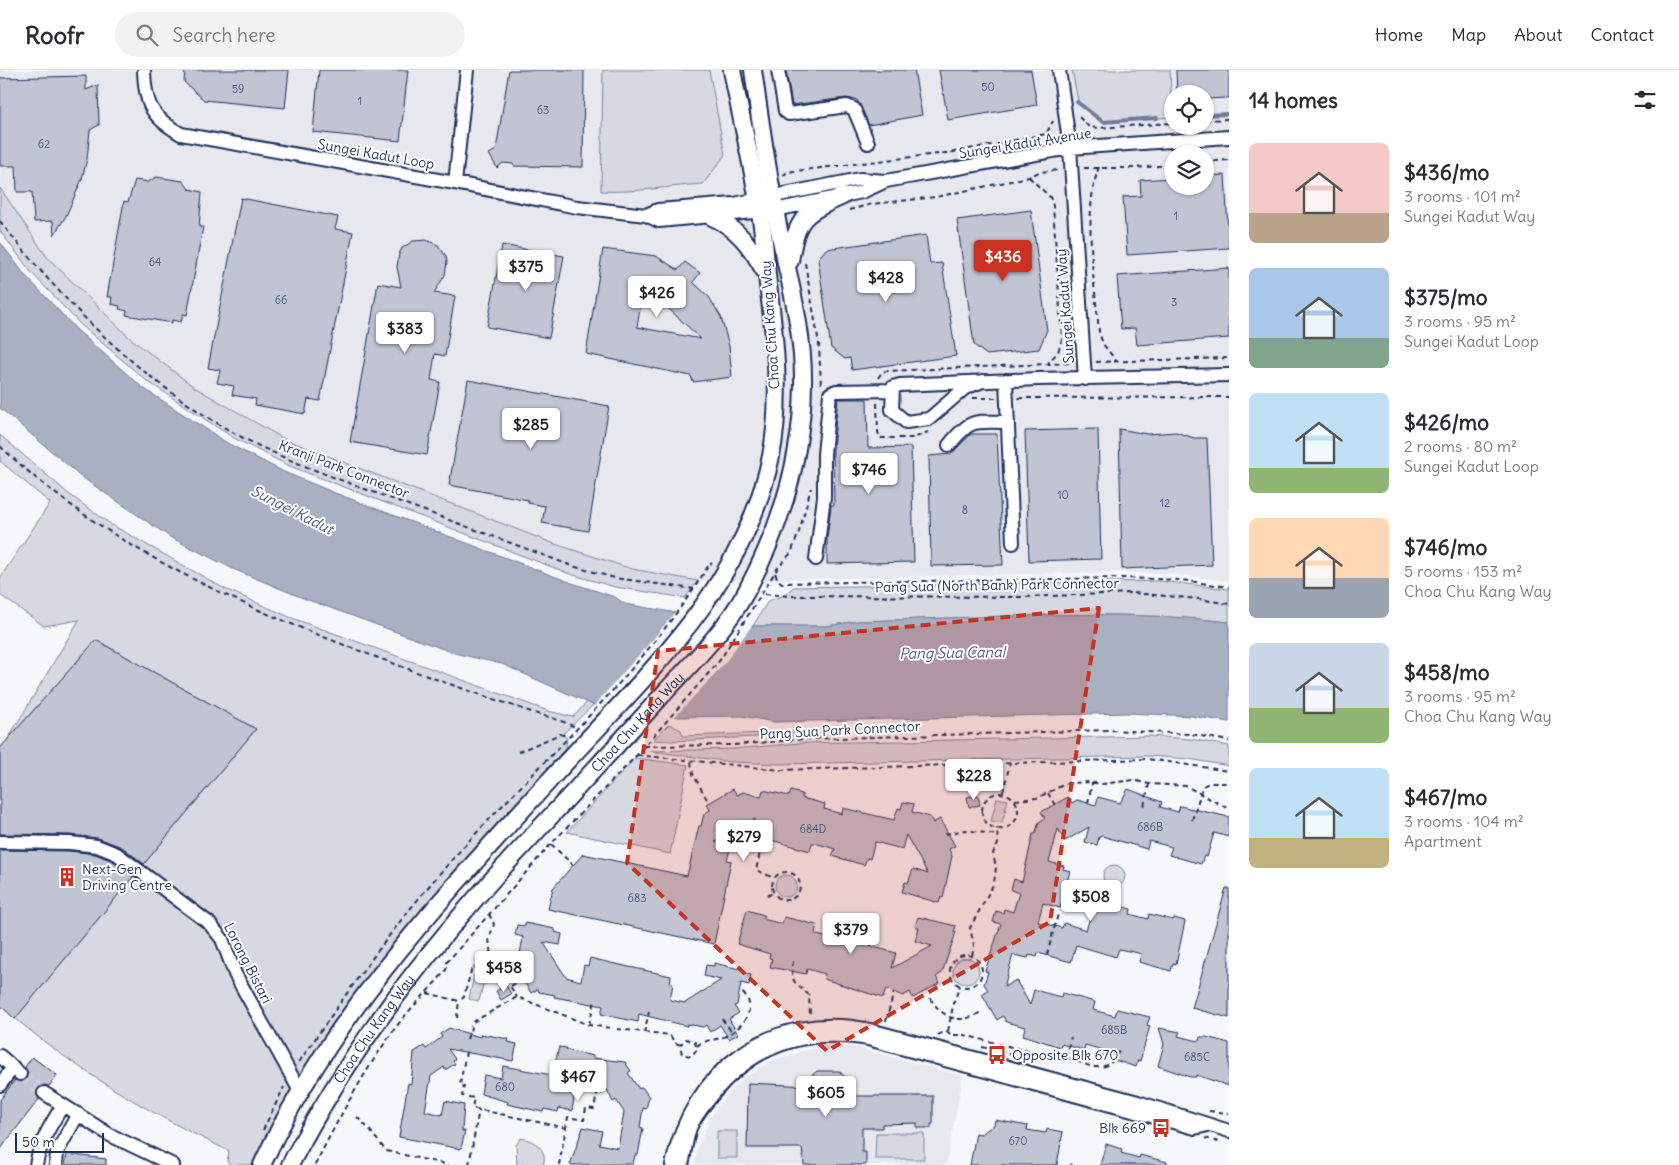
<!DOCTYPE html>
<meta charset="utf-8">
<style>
:root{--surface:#fff;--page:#f2f2f3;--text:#2b2b33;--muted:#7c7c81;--line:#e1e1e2;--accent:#c8321e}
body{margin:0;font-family:Delius,sans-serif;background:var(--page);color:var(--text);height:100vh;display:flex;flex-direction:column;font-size:19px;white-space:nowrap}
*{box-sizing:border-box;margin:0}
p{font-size:16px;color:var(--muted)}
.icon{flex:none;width:28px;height:28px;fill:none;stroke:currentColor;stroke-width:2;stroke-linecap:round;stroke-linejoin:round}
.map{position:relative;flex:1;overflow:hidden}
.panel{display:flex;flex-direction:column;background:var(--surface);width:450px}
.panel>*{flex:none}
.fabs{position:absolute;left:1164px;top:15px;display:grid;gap:10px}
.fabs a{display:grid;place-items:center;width:50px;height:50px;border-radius:50%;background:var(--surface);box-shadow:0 1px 4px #0004;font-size:25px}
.scale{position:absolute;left:15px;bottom:12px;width:89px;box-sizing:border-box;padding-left:5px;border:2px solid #1b2f5e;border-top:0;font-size:14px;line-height:18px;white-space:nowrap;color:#1b2f5e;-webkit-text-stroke:4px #fff;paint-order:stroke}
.price{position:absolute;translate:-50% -42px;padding:0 11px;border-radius:5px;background:#fff;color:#222;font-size:16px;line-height:32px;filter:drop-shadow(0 1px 2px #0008)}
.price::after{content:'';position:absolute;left:50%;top:30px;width:15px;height:11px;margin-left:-8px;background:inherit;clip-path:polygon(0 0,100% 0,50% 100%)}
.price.selected{background:var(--accent);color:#fff}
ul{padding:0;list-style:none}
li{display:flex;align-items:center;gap:15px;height:125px;padding:0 20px}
li span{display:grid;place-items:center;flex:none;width:140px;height:100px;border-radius:8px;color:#555}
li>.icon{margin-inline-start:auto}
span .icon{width:60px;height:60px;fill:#fffc;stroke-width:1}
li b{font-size:21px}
h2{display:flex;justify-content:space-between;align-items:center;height:60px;padding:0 20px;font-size:21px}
header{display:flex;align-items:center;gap:30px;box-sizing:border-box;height:70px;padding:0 25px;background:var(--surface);border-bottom:1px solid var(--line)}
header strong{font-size:24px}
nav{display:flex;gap:28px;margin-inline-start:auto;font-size:18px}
.search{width:350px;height:45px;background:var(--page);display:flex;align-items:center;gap:12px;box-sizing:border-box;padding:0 18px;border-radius:28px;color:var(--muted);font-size:19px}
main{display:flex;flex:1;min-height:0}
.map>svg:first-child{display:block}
.built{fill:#e6e8ee;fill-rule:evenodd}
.green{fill:#d6d9e2;stroke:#7884a0}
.water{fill:#a9b0c1;stroke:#707c99}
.pier{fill:#f6f7f9}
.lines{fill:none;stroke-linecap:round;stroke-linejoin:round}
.stream{stroke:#707c99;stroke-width:4}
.building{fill:#c0c4d3;stroke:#1b2f5e;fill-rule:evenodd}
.minor-tunnel{stroke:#cacfda;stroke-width:12;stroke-dasharray:12 6;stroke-linecap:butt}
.minor-casing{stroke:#1b2f5e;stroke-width:16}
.major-casing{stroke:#1b2f5e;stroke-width:20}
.path{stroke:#1b2f5e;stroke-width:2;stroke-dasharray:5 4;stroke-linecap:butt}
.minor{stroke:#fff;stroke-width:12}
.major{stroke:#fff;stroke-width:16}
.marked{fill:#c8321e;fill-opacity:0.2;stroke:#c8321e;stroke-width:4;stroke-dasharray:10 6;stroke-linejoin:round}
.labels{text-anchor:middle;stroke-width:4;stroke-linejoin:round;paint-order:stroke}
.number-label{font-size:11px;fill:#44547b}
.street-label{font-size:14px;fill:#1b2f5e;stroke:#fff}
.poi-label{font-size:14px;fill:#1b2f5e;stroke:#fff;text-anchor:start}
.water-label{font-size:15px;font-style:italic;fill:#4d5c81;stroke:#fff}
</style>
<header>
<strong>Roofr</strong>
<div class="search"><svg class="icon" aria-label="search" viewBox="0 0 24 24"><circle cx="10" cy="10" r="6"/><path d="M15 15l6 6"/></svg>Search here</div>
<nav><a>Home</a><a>Map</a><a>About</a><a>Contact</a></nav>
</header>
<main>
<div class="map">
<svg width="1229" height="1095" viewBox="0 0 1229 1095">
<rect width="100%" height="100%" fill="#f6f7f9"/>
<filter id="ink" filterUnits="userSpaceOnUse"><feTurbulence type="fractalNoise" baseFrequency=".02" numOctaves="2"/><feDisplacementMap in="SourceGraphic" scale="10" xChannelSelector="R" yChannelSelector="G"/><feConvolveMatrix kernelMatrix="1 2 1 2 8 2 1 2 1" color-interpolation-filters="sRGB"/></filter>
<g filter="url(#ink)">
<path class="built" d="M0 0H1229V511L1171 504 1118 502 698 511 632 499 552 473 284 369 194 317 130 268 47 187 0 118ZM1172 24H1205V56H1172ZM1172 84H1205V116H1172Z
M821 976 854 977 963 1006 946 1095H694L698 1076 712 1045 733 1018 744 1008 773 990Z"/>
<path class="green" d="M603 0H709L725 85 703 114C668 116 636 123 601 121Z
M1072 0H1170L1172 47 1103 52 1078 31Z
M0 118 47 187 130 268 194 317 284 369 552 473 632 499 698 511 685 528 615 517 570 504 287 395 232 367 147 311 81 255 31 202 0 161Z
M0 365 70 425 112 455 225 519 292 548 548 641 573 647 587 632 593 635 563 664 567 668 566 678C450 806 323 934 254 1095H231L227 1092 229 1081C147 1042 68 996 0 935V682L79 550 44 556 0 525V508L50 433 0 391Z
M1160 511 1229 519V552C1106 538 982 548 858 551L827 556H753L768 531 782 526 794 517Z
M669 654 681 660 683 666 800 662 799 665 673 671 653 670Z
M1150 666 1190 669 1229 676V696L1189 689 1148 686 781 694 732 692 649 681 734 679 800 673Z
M635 688 688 695 670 784 567 762Z
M997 728 1008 730 1002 753 991 751Z
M1103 806a11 11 0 1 1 22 0a11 11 0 1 1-22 0Z
M775 816a11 11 0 1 1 22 0a11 11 0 1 1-22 0Z
M953 901a13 13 0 1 1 26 0a13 13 0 1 1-26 0Z
M474 905 485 907 479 931 469 929Z
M717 1061H737V1088H717Z
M876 1063H924V1089H875Z
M521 1068C534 1070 549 1080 543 1095H517L516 1075Z"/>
<path class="water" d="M0 172 25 205 77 260 143 318 229 374 284 402 335 423 572 513 615 527 625 534 753 556H827L858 551C982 548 1106 538 1229 552V652L1191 646 1129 643 774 652 742 646 679 647 593 635 502 594 454 583 303 528 233 499 170 467 83 408 0 338Z"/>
<path class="pier" d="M676 541 753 554 724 594 673 649 592 638 653 569Z"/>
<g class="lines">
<path class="stream" d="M1077 32 1103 52 1157 48
M1205 45 1229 44
M1170 48 1172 47"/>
</g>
<path class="building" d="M185 0H289L285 38 204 30 184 12Z
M319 0H408L400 71 313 62Z
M509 0H584L583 97 514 96 513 94 503 93 497 98 489 84 496 80Z
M786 0H914L922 45 869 55 857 30 846 28 792 35Z
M939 0H1031L1037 35 948 50Z
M1176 0H1229V28L1205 29V24H1177Z
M86 6V20L98 15 99 55 90 60 87 89 82 109 66 146 54 165 53 151 34 152 32 122H17L16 96H0V8Z
M1225 105 1229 178 1127 185 1123 127 1141 126 1140 110 1172 108V116H1205V106Z
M156 107 183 111 189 119 202 122 199 157H203L187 245 183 244 181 252 172 250V253L126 245 127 241 119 239 120 236 111 234 112 227H107L124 131 128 132 135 110 148 112Z
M241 128 338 147 335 159 353 162 320 331 308 329 305 344 255 335 256 329 232 325 234 316 217 313 220 300 208 298Z
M1031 140 1047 260 1039 279 987 285 974 275 957 150Z
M926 165 930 194 942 193 956 286 852 300 850 288 845 289 831 278 818 189 826 179Z
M426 170 438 175 446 186 447 192 445 205 434 223 455 226 445 286 435 284 431 310 440 312 427 385 350 372 378 213 401 217 397 197 399 184 402 178 413 171Z
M502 175 564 186 549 268 487 257Z
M603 179 656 186 678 200 685 192 700 203 693 212 709 227 721 247 729 276 732 307 693 312 691 306 586 284ZM642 227 668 238 701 269 637 257Z
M1229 198V268L1137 275 1135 258 1121 259 1117 206Z
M468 310 609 336 588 461 542 453 545 436 528 433V430L449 415Z
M838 329H867L868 378 911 377 914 492 827 494V469L831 435H834L833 379Z
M1098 359 1101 489 1029 491 1025 361Z
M1119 359 1147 364 1176 362 1194 368H1207L1212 495 1122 499Z
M971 364H997L1003 495 931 496 929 386 951 384Z
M96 570 256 659 144 794 122 777 98 768 70 765 0 764V678Z
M733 719 737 725 743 722 761 727 763 720 789 726 791 721 802 724V728L825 734 824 739 842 744 843 738 894 750 898 738 901 739 903 732 914 734 912 742 930 747 933 753 940 749 955 776 949 779 952 786 943 828 941 827 939 833 902 822 905 812 908 813 913 799 928 804 906 765 902 779 875 772 870 789 867 788 864 795 832 786 835 779 815 773H812L810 781 750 764 755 749 715 772 731 776 727 790 731 791 714 874 548 839 553 818 583 784 687 806 699 756H701L704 744 710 740 707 734Z
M1128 719 1162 732 1160 737 1178 742 1180 736 1229 747V767L1214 763 1207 787 1204 786 1201 794 1169 785 1172 777 1149 771 1147 779 1102 766 1099 767 1097 775 1085 772 1089 757 1065 771 1058 759 1049 792 1064 796 1063 799 1070 801 1060 838 1043 833 1038 852 1062 858 1064 853 1086 860 1097 827 1109 830 1108 833 1131 839 1130 844 1148 849 1149 844 1173 850 1174 848 1185 851 1176 894 1173 893 1171 901 1139 892 1141 884 1138 883 1119 879 1116 887 1076 875 1071 892 1038 883 1037 887 1029 885 1028 888 1013 885 1004 917 1016 910 1030 935 1034 920 1061 927 1062 923 1095 932 1093 940 1115 946 1117 939 1150 947 1147 955 1150 956 1140 991 1138 990 1136 997 1102 986 1103 980 1085 975 1084 980 1061 974 1060 977 1023 965 1025 957 1006 952 1003 946 997 950 982 924 988 920 984 914 988 902 985 901 1001 854 993 852 996 841 1003 843 1004 839 1013 842 1019 823 1011 820 1014 809 1022 812 1033 764H1035L1039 752 1045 748 1041 742 1068 727 1072 733 1077 730 1096 735 1098 727 1120 733Z
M978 725 980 735 969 737 967 727Z
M0 780 69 781 95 784 113 791 133 807 15 949 0 935Z
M1226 818H1229V948L1192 938Z
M747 840 764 845 763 849 782 854 784 847 817 855 815 863 817 865 837 870 839 862 871 871 870 876 896 883 892 898 932 876 915 871 919 858 915 856 918 847 956 856 954 862H956L942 903 936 907 940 913 913 928 910 922 903 926 886 919 883 928 824 909 825 904 807 899 806 904 770 897 772 889 769 888 770 884 737 874Z
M525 853 555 859V862L562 864 560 875 543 872 566 907 581 911 584 895 588 896 590 888 611 893 671 906 670 914H673L670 930 685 933 721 910 704 906 706 895 714 896V893L744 900V903L751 905 749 915 741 913 737 935 734 936 739 943 729 949 738 964 729 969 720 955 710 962 706 955 703 957 687 954V956L639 944 638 952 601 944 603 936 554 927 555 925 539 922 538 919 531 923 513 894 519 890 523 867 515 865 517 855 525 856Z
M506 915 511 924 501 930 496 921Z
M449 958 480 967 481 964 509 969 508 972 517 974 513 991 448 979 455 989 453 991 455 994 445 1000 444 997 431 1006 425 1041 442 1045 445 1031 464 1035 462 1061H465L461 1079 399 1067 408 1013 411 1014 414 982 424 976 426 979 442 967 440 964Z
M1159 958 1180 962 1178 966 1199 971 1200 967H1206L1229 973V1016L1196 1005V1007H1190L1158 996 1164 974Z
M559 977 567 978 566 980 593 986V988L625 992 631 1001 628 1003 639 1019 642 1017 649 1027 646 1039 643 1038 640 1057 643 1058 638 1085H635L633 1094 570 1095 583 1057 602 1061 599 1074 618 1078 624 1042 616 1030 613 1032 602 1009 562 1001 558 1018 575 1022 572 1041 559 1038 558 1042 544 1039 543 1042 507 1034 508 1032 481 1024 484 1005 501 1008 503 996 552 1005Z
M32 987 57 1005 49 1016 44 1015 37 1018 36 1023 39 1029 0 1080V1030L15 1010 22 1012 26 1009 28 1002 25 997Z
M817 1001H839L848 1010V1018H852V1026H933V1054H931V1058H917V1053L882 1054V1058H862V1082H866V1095H804L802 1078H747L748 1013 809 1016V1008Z
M995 1050 1028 1056 1027 1060 1046 1063 1047 1059 1063 1062 1057 1095H970L976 1063 981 1064 994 1055Z
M1106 1074 1122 1079 1121 1083 1139 1088 1140 1085 1167 1092 1166 1095H1100Z
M67 1084 106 1089V1095H65Z"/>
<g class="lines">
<path class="minor-tunnel" d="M20 1004 44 1023
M150 1095 164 1091"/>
<g class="minor-casing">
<path id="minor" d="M144 0C145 34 151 47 181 64L455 113 577 137 646 145 659 151 775 140 862 122 886 111
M778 0 785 41 789 44 847 36 854 39 868 73
M1059 0 1070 78 1085 309
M455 113 467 0
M646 145 658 140 734 134 860 109 886 111 1070 78 1229 67
M1006 310 1013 473
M983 311 965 318 929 349 906 352 892 340 893 317 900 315 1038 309 1229 305
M949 375C972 347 974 352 1008 352
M816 489 824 427V384L830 324 836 321 892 320
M0 772 70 773 97 776 117 784 209 853 222 869 235 904 300 1021
M0 986 20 1004
M0 1015 13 997
M44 1023 110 1065 173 1095
M36 1095C40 1072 51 1054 63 1035
M56 1095 57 1082 78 1044
M672 1095C691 999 773 939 870 960L1138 1032 1229 1061
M682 1095C685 1083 686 1069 690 1058 695 1045 706 1033 714 1023 755 974 807 958 868 969L1195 1058 1208 1055"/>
</g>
<g class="major-casing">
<g id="major">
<path d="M712 147C737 157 751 177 764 200"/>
<path d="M790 191C797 147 803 144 843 126"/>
<path d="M262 1095C329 948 439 831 547 713 637 613 743 523 771 386 782 332 775 268 768 214 766 197 765 180 763 163 756 109 742 54 732 0"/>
<path id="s1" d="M290 1095C348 982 425 883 510 790 562 734 615 678 666 621 694 591 726 559 746 522 781 457 802 389 803 315 804 266 791 217 781 170 769 114 761 57 753 0"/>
</g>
</g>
<path class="path" d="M1079 47 1089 57 1099 58 1172 53
M1205 50 1229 49
M1205 92 1229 90
M1099 97C1082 142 1095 214 1099 262L1103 274 1117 292
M1084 98H1133L1172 95
M783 106 787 102 954 82 1046 64 1053 51
M1029 107 1050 127 1053 136 1062 269 1058 282 1048 293
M849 140 872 134 936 127 1029 107 1039 102 1059 100
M0 151C65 235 141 310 234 363 281 389 333 407 384 426 446 449 509 472 572 496L615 508 694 519
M805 193 819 274 821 317
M1096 292 1229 288
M878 308 882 302 887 301 1072 293
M973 328H996
M1018 328 1229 327
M877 333 878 362 880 368H914L928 362
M0 376C125 495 282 553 441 611 472 622 503 632 534 643 549 647 564 651 577 658
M775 503 778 510 782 513 1125 508 1181 510 1229 517
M765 524 791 526 1024 527 1133 523 1199 529 1229 534
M644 676 734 675 806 669 1109 660 1190 664 1229 671
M518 682 560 664 567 666
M637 685 781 700 1148 689 1229 701
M691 692 693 704 709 733
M1003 722 1010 693
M1048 723 1056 737
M982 741a18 18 0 1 1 36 0a18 18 0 1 1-36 0Z
M1015 730 1037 728 1065 714 1086 712 1103 714 1133 710 1149 714 1186 716 1229 739
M1088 733 1092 713
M1144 736 1149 714
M1192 750 1203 716 1209 713H1229
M945 764 966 760 998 765
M762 767 763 770 756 800 774 808
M551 774 573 795
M772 816a14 14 0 1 1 28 0a14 14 0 1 1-28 0Z
M767 826 773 823
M489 844 494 854 489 869 491 887 517 927
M950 901a16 16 0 1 1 32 0a16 16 0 1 1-32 0Z
M1047 885 1058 844
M972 886 974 875 970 858 994 813 996 798 993 783 998 774 997 758
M793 891C790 912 794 912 809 925L810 945
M511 916 525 907
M427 923 459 931 464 927 472 897 501 902
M930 928C943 948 959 956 981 942
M457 948 459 931
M722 949 732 962
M886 951 894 922
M589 955 595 930
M617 959 670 965 674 972 680 975 682 984 690 986 697 980 695 972 686 969 680 975
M948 961 954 931 960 916
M644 963 649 942
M938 965 945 961 953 965
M954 965H964L1027 981 1066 987 1092 997H1102L1110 994 1120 980
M467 969 473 952 517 927 589 955 611 958
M697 976C707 968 716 971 726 966 744 957 760 935 740 921
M982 977 1008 983 1010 985
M466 982 460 1015 464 1016 462 1026 474 1028 472 1038 566 1058
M1066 987 1071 967
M299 992C341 932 382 871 430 815 521 707 636 615 710 493L712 494
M1228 1014H1229
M1209 1041 1229 1043
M357 1047 368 1058 386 1081 449 1095
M263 1060 284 1017
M1205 1068 1222 1073
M315 1095C339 1047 365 1000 396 957 412 936 430 920 446 900L447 892 551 774 637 685 720 590 777 499 791 483 799 462 811 418
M469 1095 479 1039
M559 1095 568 1047 584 1050 586 1038 594 1039 600 1008
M1070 1095 1071 1094"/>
<use href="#minor" class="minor"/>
<use href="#major" class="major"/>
</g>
</g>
<path class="marked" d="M1099 538 1050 852 827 981 627 793 658 581Z"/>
<defs>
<g id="building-bare" transform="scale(1.5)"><path d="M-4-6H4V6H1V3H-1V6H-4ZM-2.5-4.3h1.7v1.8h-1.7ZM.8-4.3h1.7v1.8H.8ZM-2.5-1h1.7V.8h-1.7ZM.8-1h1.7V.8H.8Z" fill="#c8321e" stroke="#fff" stroke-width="2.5" paint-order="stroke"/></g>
<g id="bus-bare" transform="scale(1.5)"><path d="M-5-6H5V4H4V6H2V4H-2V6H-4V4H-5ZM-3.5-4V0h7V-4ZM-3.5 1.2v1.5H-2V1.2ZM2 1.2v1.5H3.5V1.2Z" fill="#c8321e" stroke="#fff" stroke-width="2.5" paint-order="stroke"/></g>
</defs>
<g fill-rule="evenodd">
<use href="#building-bare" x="67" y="807"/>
<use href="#bus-bare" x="997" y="985"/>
<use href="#bus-bare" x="1161" y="1058"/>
</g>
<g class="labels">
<g class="number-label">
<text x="988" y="21">50</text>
<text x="238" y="23">59</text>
<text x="360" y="35">1</text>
<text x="543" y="44">63</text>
<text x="44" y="78">62</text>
<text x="1176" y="150">1</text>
<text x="155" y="196">64</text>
<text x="281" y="234">66</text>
<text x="1174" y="236">3</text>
<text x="1063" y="429">10</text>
<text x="1165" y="437">12</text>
<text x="965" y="444">8</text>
<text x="1150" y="761">686B</text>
<text x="813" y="763">684D</text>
<text x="637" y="832">683</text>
<text x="1114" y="964">685B</text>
<text x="1197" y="991">685C</text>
<text x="505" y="1021">680</text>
<text x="1018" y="1075">670</text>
</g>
<g class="street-label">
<text transform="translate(1025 73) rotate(-9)" y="5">Sungei Kadut Avenue</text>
<text transform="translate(376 84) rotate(10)" y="5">Sungei Kadut Loop</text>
<text transform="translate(1065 236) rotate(-94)" y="5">Sungei Kadut Way</text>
<text transform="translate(770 255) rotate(-94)" y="5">Choa Chu Kang Way</text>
<text transform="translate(344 399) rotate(21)" y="5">Kranji Park Connector</text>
<text transform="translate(997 515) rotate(-1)" y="5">Pang Sua (North Bank) Park Connector</text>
<text dy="5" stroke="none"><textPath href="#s1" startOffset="565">Choa Chu Kang Way</textPath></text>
<text transform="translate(840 660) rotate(-3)" y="5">Pang Sua Park Connector</text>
<text transform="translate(248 893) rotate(63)" y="5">Lorong Bistari</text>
<text dy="5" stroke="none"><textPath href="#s1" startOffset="160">Choa Chu Kang Way</textPath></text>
</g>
<g class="poi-label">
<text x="82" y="804">Next-Gen<tspan x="82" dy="16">Driving Centre</tspan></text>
<text x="1012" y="990">Opposite Blk 670</text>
<text x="1146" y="1063" text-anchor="end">Blk 669</text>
</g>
<g class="water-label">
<text transform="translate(292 440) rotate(27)" y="5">Sungei Kadut</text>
<text transform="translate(952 583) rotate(-1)" y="5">Pang Sua Canal</text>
</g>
</g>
</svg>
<div class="fabs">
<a><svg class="icon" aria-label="locate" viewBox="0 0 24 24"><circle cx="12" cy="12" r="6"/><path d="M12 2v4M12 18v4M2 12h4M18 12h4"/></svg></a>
<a><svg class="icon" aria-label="layers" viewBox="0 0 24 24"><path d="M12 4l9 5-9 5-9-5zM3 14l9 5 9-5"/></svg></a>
</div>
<div class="scale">50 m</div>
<b class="price selected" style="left:1003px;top:212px">$436</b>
<b class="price" style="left:526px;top:222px">$375</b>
<b class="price" style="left:886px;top:233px">$428</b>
<b class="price" style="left:657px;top:248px">$426</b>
<b class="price" style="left:405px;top:284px">$383</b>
<b class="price" style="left:531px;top:380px">$285</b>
<b class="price" style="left:869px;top:425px">$746</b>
<b class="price" style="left:974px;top:731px">$228</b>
<b class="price" style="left:744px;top:792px">$279</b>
<b class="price" style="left:1091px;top:852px">$508</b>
<b class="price" style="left:851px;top:885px">$379</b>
<b class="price" style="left:504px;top:923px">$458</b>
<b class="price" style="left:578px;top:1032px">$467</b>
<b class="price" style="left:826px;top:1048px">$605</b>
</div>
<section class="panel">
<h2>14 homes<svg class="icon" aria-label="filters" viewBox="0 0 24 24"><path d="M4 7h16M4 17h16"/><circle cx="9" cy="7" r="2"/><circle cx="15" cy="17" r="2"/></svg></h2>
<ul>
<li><span style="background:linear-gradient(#f6c9c9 70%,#b9a48a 0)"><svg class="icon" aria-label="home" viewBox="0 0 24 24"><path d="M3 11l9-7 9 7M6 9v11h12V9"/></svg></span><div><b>$436/mo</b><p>3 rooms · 101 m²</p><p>Sungei Kadut Way</p></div></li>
<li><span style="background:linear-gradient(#a9c7e8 70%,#7fa58c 0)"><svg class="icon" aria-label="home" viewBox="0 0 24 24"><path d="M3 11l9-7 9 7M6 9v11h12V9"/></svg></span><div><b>$375/mo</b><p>3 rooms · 95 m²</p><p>Sungei Kadut Loop</p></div></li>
<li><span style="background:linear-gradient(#bfe0f5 75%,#8fb573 0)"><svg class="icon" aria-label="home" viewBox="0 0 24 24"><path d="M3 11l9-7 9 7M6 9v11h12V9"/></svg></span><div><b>$426/mo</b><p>2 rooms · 80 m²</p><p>Sungei Kadut Loop</p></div></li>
<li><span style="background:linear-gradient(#ffd9b3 60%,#9aa5b1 0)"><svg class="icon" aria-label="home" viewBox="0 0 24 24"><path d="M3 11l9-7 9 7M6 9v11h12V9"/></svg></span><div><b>$746/mo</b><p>5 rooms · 153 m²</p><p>Choa Chu Kang Way</p></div></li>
<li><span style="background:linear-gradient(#c9d6e8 65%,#8fb573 0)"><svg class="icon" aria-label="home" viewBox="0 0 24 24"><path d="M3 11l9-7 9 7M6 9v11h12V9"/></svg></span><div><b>$458/mo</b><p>3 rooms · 95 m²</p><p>Choa Chu Kang Way</p></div></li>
<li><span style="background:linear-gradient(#bfe0f5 70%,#c2b280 0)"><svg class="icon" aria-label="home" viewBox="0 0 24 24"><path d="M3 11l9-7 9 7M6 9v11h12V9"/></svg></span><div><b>$467/mo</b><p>3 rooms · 104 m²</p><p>Apartment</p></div></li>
</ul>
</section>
</main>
